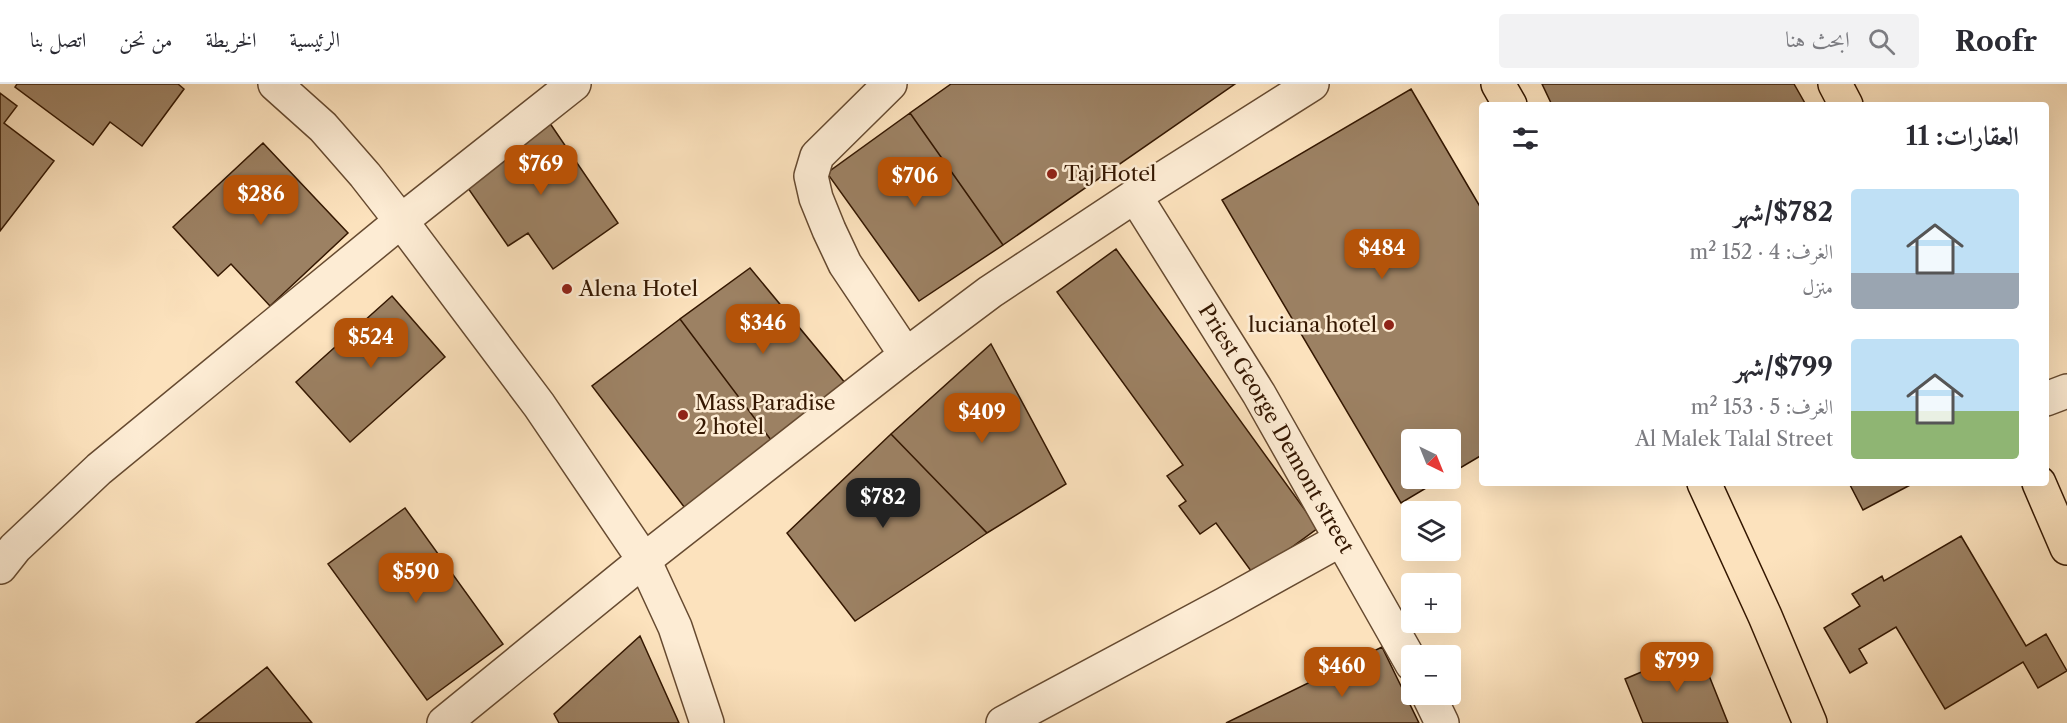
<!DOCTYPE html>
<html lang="ar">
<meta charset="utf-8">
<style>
:root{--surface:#fff;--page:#f2f2f3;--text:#2b2b33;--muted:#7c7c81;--line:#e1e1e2;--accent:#b45309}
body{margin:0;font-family:"Libre Caslon Text",Amiri,serif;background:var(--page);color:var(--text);direction:rtl;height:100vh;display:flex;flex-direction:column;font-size:22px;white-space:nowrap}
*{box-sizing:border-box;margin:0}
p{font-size:20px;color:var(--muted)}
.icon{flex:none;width:33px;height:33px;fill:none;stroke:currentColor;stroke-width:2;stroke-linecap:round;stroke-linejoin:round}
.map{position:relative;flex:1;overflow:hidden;direction:ltr}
.sheet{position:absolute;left:1479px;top:18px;width:570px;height:384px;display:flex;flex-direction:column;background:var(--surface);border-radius:6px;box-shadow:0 6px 24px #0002;direction:rtl}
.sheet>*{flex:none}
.needle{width:39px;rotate:137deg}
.tools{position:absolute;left:1401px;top:345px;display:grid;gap:12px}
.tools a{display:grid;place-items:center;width:60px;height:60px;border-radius:6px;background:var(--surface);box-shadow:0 6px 24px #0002;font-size:30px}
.price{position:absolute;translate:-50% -51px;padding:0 14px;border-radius:12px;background:var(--accent);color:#fff;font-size:20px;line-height:39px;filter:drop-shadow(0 2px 3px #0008)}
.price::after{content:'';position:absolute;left:50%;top:36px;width:18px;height:14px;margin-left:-9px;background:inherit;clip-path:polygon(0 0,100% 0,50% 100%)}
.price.active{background:#222;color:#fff}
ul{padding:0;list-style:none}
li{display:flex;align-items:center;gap:18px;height:150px;padding:0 30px}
li span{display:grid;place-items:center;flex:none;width:168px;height:120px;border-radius:6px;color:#555}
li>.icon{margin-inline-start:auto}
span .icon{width:72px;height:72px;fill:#fffc;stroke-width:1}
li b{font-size:26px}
h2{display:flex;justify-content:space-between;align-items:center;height:72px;padding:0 30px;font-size:26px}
header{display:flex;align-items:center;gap:36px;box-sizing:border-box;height:84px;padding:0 30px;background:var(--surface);border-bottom:2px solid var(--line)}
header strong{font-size:28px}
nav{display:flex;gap:33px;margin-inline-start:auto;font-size:21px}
.search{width:420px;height:54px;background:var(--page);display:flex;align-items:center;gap:15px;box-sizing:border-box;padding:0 21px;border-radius:6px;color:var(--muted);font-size:22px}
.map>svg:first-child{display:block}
.building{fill:#9c8163;stroke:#341701;stroke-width:1.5}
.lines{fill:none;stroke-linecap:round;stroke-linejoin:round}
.minor-casing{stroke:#664a30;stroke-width:36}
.major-casing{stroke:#341701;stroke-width:36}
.minor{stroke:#fdecd4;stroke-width:33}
.major{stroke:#fce2bd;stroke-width:33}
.poi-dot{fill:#8f2418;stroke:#fdecd4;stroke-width:2}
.labels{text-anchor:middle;stroke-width:5;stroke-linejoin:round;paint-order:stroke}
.poi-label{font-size:21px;fill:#341701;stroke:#fdecd4;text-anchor:start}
.street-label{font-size:21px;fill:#341701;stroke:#fdecd4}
</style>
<header>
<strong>Roofr</strong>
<div class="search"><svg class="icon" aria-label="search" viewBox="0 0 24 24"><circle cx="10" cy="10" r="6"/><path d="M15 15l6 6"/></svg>ابحث هنا</div>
<nav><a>الرئيسية</a><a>الخريطة</a><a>من نحن</a><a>اتصل بنا</a></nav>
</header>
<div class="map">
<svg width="2067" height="639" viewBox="0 0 2067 639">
<rect width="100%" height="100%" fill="#fce2bd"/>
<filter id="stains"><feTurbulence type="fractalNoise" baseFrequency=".00333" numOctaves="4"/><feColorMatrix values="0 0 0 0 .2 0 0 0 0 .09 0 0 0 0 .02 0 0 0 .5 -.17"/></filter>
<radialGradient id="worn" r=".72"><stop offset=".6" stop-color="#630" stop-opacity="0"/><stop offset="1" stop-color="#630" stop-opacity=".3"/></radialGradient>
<path class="building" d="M17 0H178L184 5 142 62 110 38 93 61 15 3Z
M951 0H1235L1003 161 910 29Z
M1542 0H1794L1806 21H1552Z
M1411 5 1482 126V371L1450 390V356H1412V394H1443L1401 419 1222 116Z
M0 9 17 22 4 39 54 77 0 147Z
M910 29 1003 161 919 217 827 89Z
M547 35 618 139 553 185 528 149 508 162 461 94Z
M263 59 348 149 270 222 231 180 218 192 173 143Z
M1116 165 1318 444 1254 491 1216 439 1200 450 1179 422 1186 417 1167 392 1183 381 1057 208Z
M750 184 846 300 774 360 680 235Z
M392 212 445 273 350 358 296 298Z
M680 235 774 360 688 428 592 302Z
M991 260 1066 400 987 449 891 350Z
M891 350 987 449 855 537 787 449Z
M1849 399H1914L1863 426Z
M405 424 503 560 427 616 328 480Z
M1961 452 2026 562 2046 550 2067 587 2038 604 2023 578 1945 625 1896 543 1859 565 1867 579 1850 589 1824 544 1860 522 1852 510 1882 492 1884 497Z
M640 552 679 639H559L554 630Z
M1382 563 1419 639H1226Z
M1698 564 1728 639H1643L1625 595Z
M267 583 312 639H196Z"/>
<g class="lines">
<g class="minor-casing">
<g id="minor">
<path d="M275 0 323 43 365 91 401 137 539 321 644 476 675 543 707 639"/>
<path d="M890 0 817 72 811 92 816 114 829 146 845 180 906 271"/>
<path id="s1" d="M1135 112 1259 310 1412 580"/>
<path d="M2046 315 2067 307"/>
<path d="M0 483 15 464 99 385 401 137 574 0"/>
<path d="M1428 610 1442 639"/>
<path d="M444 639 644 476 906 271 990 208 1135 112 1312 0"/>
<path d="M1003 639 1225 520 1340 456"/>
</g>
</g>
<g class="major-casing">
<path id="major" d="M1498 0 1510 21
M1835 0 1846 21
M1704 399 1765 532 1810 639
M2039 399 2067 464"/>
</g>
<use href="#minor" class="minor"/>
<use href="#major" class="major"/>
</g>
<g class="poi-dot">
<circle cx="1052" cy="90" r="6"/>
<circle cx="567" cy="205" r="6"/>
<circle cx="1389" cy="241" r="6"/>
<circle cx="683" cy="331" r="6"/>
</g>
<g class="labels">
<g class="poi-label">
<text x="1064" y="97">Taj Hotel</text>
<text x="579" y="212">Alena Hotel</text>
<text x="1377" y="248" text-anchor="end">luciana hotel</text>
<text x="695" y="326">Mass Paradise<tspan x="695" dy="24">2 hotel</tspan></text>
</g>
<g class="street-label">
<text dy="7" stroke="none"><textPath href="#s1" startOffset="272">Priest George Demont street</textPath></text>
</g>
</g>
<rect width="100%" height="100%" filter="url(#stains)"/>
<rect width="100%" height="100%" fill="url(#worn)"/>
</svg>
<div class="tools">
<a><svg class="needle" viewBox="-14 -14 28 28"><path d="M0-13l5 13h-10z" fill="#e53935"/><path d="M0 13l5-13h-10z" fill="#7c7c81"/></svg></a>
<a><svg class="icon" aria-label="layers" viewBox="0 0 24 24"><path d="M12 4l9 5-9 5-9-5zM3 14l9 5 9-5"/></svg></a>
<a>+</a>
<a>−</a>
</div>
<b class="price" style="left:541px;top:112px">$769</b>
<b class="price" style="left:915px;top:124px">$706</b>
<b class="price" style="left:261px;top:142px">$286</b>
<b class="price" style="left:1382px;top:196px">$484</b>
<b class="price" style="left:763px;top:271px">$346</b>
<b class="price" style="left:371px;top:285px">$524</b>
<b class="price" style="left:982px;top:360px">$409</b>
<b class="price active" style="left:883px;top:445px">$782</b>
<b class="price" style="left:416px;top:520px">$590</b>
<b class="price" style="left:1677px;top:609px">$799</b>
<b class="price" style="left:1342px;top:614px">$460</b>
<section class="sheet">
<h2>العقارات: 11<svg class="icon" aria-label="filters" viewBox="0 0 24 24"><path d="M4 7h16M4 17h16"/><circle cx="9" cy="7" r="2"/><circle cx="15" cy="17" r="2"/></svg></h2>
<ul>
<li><span style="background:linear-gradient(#bfe0f5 70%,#9aa5b1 0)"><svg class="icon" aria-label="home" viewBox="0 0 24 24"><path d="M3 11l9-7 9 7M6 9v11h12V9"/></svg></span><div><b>$782/شهر</b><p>الغرف: 4 · 152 m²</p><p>منزل</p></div></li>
<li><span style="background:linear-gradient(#bfe0f5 60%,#8fb573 0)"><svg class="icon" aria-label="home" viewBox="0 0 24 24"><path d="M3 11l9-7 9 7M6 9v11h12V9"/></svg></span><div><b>$799/شهر</b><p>الغرف: 5 · 153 m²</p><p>Al Malek Talal Street</p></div></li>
</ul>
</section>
</div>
